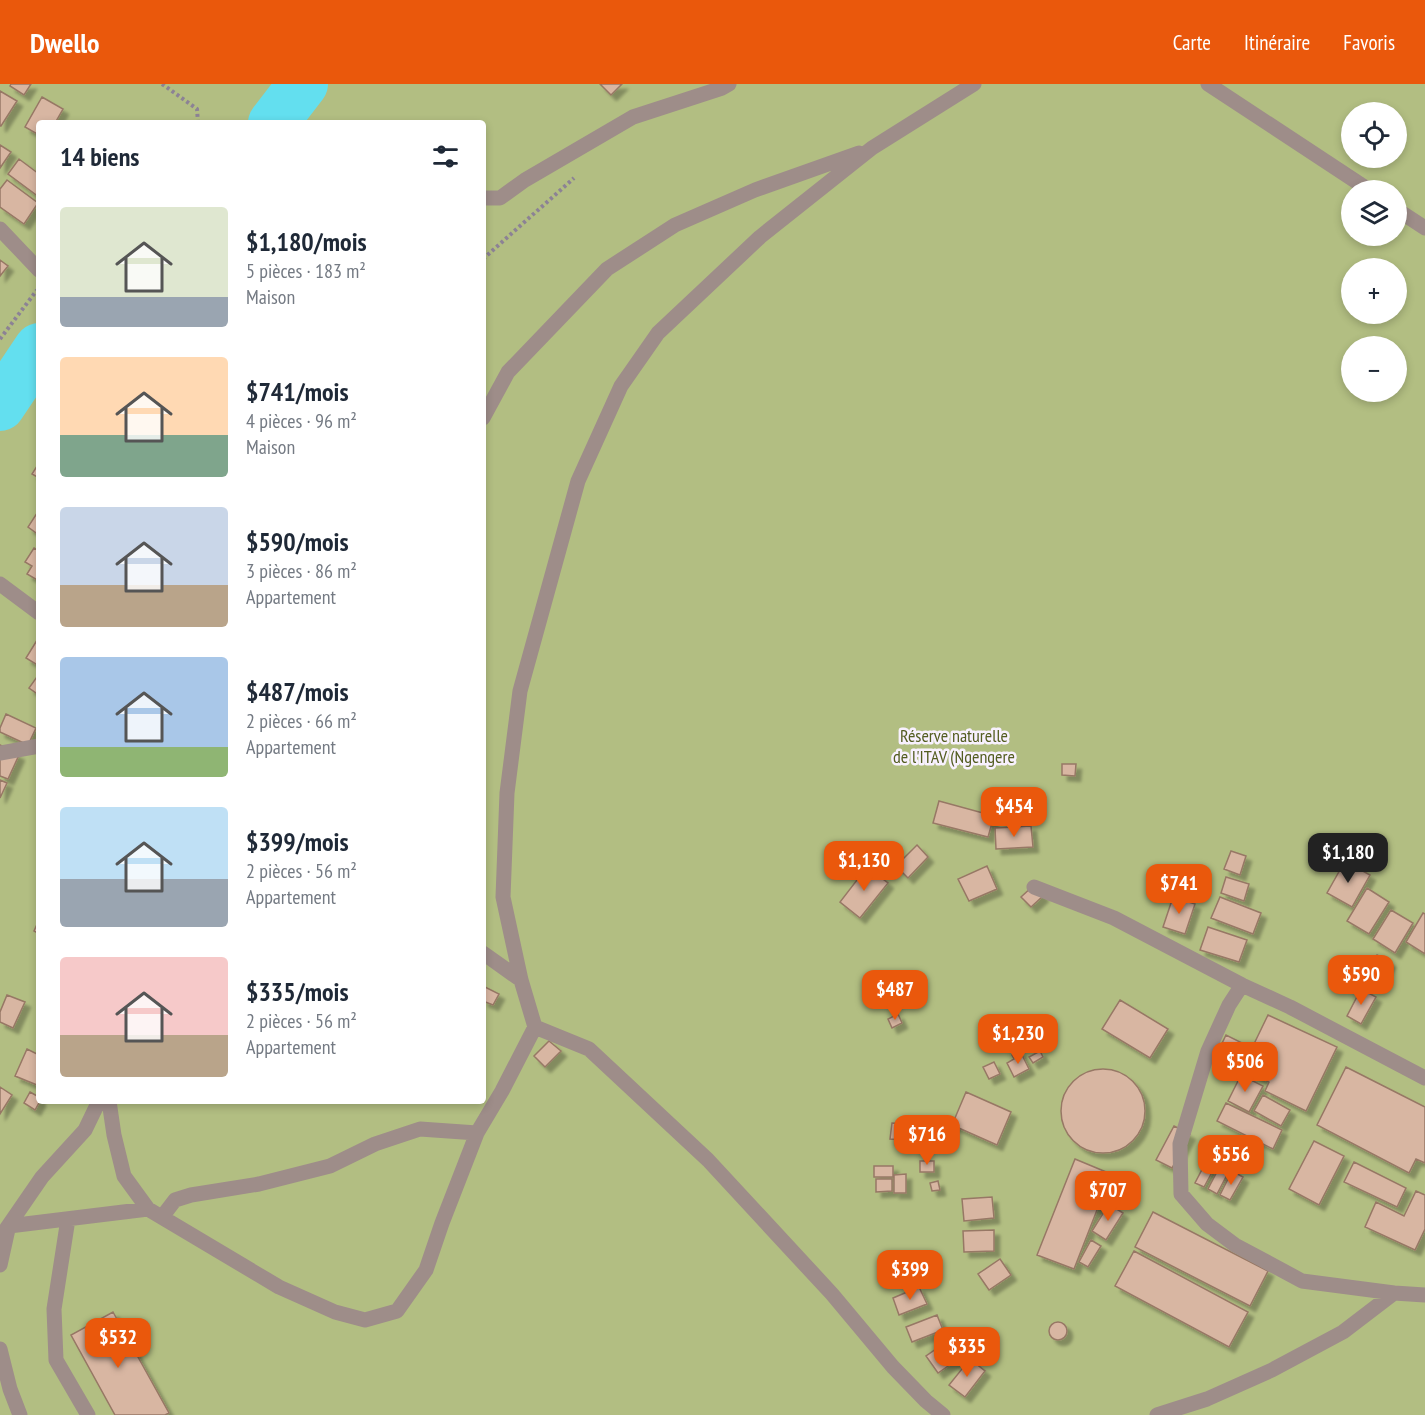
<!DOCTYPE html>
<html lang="fr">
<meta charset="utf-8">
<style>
:root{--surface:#fff;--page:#f2f2f3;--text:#1f2937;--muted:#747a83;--accent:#ea580c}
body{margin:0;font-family:"PT Sans Narrow",sans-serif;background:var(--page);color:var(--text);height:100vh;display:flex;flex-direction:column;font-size:22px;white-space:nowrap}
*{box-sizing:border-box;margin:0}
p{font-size:20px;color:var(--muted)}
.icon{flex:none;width:33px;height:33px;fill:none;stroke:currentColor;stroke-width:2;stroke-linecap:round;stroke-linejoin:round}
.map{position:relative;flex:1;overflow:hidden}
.details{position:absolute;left:36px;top:36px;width:450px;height:984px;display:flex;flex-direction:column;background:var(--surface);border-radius:6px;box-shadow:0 3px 9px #0003}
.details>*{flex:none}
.tools{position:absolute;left:1341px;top:18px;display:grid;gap:12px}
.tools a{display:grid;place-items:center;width:66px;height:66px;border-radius:50%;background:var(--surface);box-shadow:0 3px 9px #0003;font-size:30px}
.price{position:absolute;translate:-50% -51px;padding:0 14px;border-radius:12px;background:var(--accent);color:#fff;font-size:20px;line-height:39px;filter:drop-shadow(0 2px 3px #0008)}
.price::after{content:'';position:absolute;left:50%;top:36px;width:18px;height:14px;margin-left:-9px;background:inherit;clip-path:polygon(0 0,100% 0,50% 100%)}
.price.active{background:#222;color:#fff}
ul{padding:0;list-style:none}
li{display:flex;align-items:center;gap:18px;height:150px;padding:0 24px}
li span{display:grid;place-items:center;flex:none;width:168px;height:120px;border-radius:6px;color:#555}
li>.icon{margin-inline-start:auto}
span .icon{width:72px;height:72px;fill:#fffc;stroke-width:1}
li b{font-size:26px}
h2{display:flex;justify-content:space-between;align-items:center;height:72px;padding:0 24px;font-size:26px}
header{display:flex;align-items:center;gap:36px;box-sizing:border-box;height:84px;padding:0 30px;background:var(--accent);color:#fff}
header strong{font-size:28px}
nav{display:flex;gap:33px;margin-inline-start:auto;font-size:21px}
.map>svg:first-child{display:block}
.green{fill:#b2be82;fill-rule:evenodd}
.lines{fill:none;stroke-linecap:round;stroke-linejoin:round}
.river{stroke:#63dfef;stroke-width:50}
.building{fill:#d8b6a2;stroke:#977865;stroke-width:1.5;filter:url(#shadow)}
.path{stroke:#8c8295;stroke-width:4;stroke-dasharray:3 3;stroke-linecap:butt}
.minor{stroke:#9e8d89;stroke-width:15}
.labels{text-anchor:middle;stroke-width:5;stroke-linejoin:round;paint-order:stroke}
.park-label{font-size:18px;fill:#535d20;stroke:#f8f1fe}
</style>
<header>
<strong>Dwello</strong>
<nav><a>Carte</a><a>Itinéraire</a><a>Favoris</a></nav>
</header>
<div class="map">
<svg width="1425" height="1331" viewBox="0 0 1425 1331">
<defs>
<filter id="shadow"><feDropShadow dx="5.5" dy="5.5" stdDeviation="1.5" flood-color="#0004"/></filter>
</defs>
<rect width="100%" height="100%" fill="#efe1fb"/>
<path class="green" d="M0 0H1425V1331H0ZM1352 28H1396V74H1352ZM39 39H483V1017H39ZM1352 106H1396V152H1352ZM1352 184H1396V230H1352ZM1352 262H1396V308H1352Z"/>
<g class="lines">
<path class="river" d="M273 39 303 0
M0 322 39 264"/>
</g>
<path class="building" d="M11 0H31L24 11 10 2Z
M600 0H622L611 11Z
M0 7 17 17 1 42H0Z
M42 13 63 25 55 39H39V51L25 43Z
M0 61 11 68 0 84Z
M19 75 39 90V113L8 90Z
M7 96 38 119 24 140 0 123V105Z
M0 176 8 182 0 192Z
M39 379V394L32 390Z
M39 426V451L28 443Z
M34 464 39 467V497L27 490 32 482 25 478Z
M39 553V582L26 574Z
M39 590V611L29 604Z
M6 630 36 644 28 661 0 648V644Z
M0 661 19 671 8 695 0 692Z
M1062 680H1076L1075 692 1062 691Z
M0 696 7 699 0 714Z
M939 717 994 732 988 753 933 739Z
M1031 742 1033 763 996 765 995 744Z
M917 761 928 773 908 794 896 782Z
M1231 767 1246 772 1240 791 1224 785Z
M1345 777 1370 791 1352 823 1327 809Z
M987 782 997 805 969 817 958 795Z
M867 783 888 799 860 834 840 818Z
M1226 793 1249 800 1244 817 1221 809Z
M1033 802 1043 812 1031 823 1021 813Z
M1367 804 1389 818 1369 850 1347 837Z
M1173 813 1195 820 1185 850 1163 843Z
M1220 813 1261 829 1253 850 1211 834Z
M1391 826 1413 839 1395 869 1373 855Z
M1423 829 1425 830V870L1406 858Z
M39 836V850L34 847Z
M1208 843 1247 856 1239 878 1200 866Z
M1377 871 1390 878 1377 901 1364 894Z
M483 902 499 910 493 921 483 917Z
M1361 905 1376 913 1361 940 1347 932Z
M7 911 25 918 13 944 0 938V928Z
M1120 916 1168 945 1150 974 1102 945Z
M898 930 902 939 892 944 888 935Z
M1268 931 1337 963 1306 1027 1265 1007 1269 998 1216 972 1226 951 1252 964Z
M549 957 561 967 545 983 534 972Z
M27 965 39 971V998L37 1001 15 992Z
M1020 967 1029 985 1014 993 1007 979 1014 975 1012 971Z
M1040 967 1043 973 1033 979 1029 973Z
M994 978 1000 990 989 995 983 983Z
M1346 983 1425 1023V1079L1416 1075 1409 1089 1317 1041Z
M1061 1027a42 42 0 1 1 84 0a42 42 0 1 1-84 0Z
M1241 991 1263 1002 1249 1028 1228 1017Z
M0 1003 12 1011 0 1030Z
M30 1008 39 1013 40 1017 35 1026 24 1019Z
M966 1008 1011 1028 997 1061 952 1041Z
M1263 1011 1290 1026 1281 1042 1254 1027Z
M1226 1019 1282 1046 1273 1065 1217 1037Z
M892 1039 904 1040 902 1056 890 1055Z
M1174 1042 1190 1050 1172 1084 1156 1076Z
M1314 1057 1344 1072 1319 1121 1289 1105Z
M1208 1074 1217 1079 1204 1103 1195 1099Z
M1075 1075 1111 1090 1074 1185 1037 1171Z
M920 1077H934V1088H920Z
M1354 1078 1406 1104 1397 1123 1344 1098Z
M1221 1080 1230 1085 1217 1110 1208 1105Z
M874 1082H893V1093H874Z
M1232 1087 1243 1093 1230 1116 1220 1111Z
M906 1090V1109H894V1091Z
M876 1095H892V1107L876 1108Z
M938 1097 940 1106 932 1107 930 1099Z
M1416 1107 1425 1111V1145L1415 1166 1365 1143 1376 1118 1404 1132Z
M992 1113 994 1134 964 1137 962 1115Z
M1109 1120 1123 1129 1106 1156 1092 1147Z
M1153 1128 1268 1187 1250 1222 1135 1163Z
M994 1146V1167L964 1168 963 1147Z
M1091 1156 1101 1162 1088 1183 1079 1178Z
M1134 1167 1248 1228 1229 1263 1115 1202Z
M1000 1175 1011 1191 989 1206 978 1190Z
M919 1203 927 1220 899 1231 893 1214Z
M113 1228 169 1329 165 1331H115L71 1251Z
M937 1231 943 1246 912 1258 906 1243Z
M1049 1247a9 9 0 1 1 18 0a9 9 0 1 1-18 0Z
M952 1254 964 1271 938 1289 926 1272Z
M970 1275 985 1287 965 1313 949 1301Z"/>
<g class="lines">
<path class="path" d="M162 0 197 25 198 39
M483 175 574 94
M0 255 37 206"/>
<path class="minor" d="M1208 0 1369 106
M483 114H500L525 96 633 33 722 4 729 0
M1396 125 1425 144
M0 145 39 186
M483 334 508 288 607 185 675 141 755 106 859 69
M0 500 39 529
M0 669 39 662
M1034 803 1114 834 1242 901
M483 869 521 896
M109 1017 114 1051 124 1092 148 1125 279 1203 335 1228 365 1236 397 1227 426 1186 442 1139 477 1049 502 1007 535 943
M162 1133 175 1116 191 1111 259 1100 330 1082 375 1060 420 1045 477 1049
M68 1135 54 1225 56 1276 88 1331
M9 1142 148 1125
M0 1154 42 1093 85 1046 99 1017
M0 1181 8 1145
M1394 1209 1302 1197 1235 1161 1207 1140 1181 1110 1180 1060 1208 967 1229 921 1242 901 1290 923 1425 994
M0 1265 10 1305 20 1331
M943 1331 926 1317 893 1283 832 1210 708 1076 589 965 535 943 521 896 503 813 507 709 520 607 578 397 621 302 658 249 760 153 872 64 974 0
M1157 1331 1207 1315 1272 1286 1343 1248 1394 1209 1425 1211"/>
</g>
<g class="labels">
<g class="park-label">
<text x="954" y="658">Réserve naturelle<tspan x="954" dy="21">de l'ITAV (Ngengere</tspan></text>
</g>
</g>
</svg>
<div class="tools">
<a><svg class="icon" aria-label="locate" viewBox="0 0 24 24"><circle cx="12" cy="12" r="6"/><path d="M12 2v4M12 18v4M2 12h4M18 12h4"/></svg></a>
<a><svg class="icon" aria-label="layers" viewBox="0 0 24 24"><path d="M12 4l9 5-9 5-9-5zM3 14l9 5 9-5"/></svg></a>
<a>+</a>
<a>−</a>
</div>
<b class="price" style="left:1014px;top:754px">$454</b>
<b class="price active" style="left:1348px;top:800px">$1,180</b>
<b class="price" style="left:864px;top:808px">$1,130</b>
<b class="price" style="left:1179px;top:831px">$741</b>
<b class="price" style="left:1361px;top:922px">$590</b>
<b class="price" style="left:895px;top:937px">$487</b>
<b class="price" style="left:1018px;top:981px">$1,230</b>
<b class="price" style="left:1245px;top:1009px">$506</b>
<b class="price" style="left:927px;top:1082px">$716</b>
<b class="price" style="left:1231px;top:1102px">$556</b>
<b class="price" style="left:1108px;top:1138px">$707</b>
<b class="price" style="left:910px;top:1217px">$399</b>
<b class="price" style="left:118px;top:1285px">$532</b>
<b class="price" style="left:967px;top:1294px">$335</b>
<section class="details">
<h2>14 biens<svg class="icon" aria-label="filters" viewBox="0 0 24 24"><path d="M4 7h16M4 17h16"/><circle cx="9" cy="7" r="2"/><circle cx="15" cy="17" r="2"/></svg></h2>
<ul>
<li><span style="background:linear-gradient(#dfe7d0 75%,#9aa5b1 0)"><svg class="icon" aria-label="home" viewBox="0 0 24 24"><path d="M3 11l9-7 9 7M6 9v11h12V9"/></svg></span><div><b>$1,180/mois</b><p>5 pièces · 183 m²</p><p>Maison</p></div></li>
<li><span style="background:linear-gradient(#ffd9b3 65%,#7fa58c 0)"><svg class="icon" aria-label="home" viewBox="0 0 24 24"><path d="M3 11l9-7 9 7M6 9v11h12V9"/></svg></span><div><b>$741/mois</b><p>4 pièces · 96 m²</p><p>Maison</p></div></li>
<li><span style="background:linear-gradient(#c9d6e8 65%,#b9a48a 0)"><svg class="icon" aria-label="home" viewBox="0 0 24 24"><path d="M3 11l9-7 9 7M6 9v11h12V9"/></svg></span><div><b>$590/mois</b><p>3 pièces · 86 m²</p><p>Appartement</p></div></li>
<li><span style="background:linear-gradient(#a9c7e8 75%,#8fb573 0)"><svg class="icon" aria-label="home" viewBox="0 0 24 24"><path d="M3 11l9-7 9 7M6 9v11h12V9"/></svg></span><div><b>$487/mois</b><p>2 pièces · 66 m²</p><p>Appartement</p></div></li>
<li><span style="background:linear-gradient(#bfe0f5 60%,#9aa5b1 0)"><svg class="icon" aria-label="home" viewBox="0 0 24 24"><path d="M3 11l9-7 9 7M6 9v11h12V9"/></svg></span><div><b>$399/mois</b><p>2 pièces · 56 m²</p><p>Appartement</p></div></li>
<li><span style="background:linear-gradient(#f6c9c9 65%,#b9a48a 0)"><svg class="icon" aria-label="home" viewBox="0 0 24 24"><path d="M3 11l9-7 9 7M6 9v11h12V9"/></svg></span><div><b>$335/mois</b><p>2 pièces · 56 m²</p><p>Appartement</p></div></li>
</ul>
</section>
</div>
